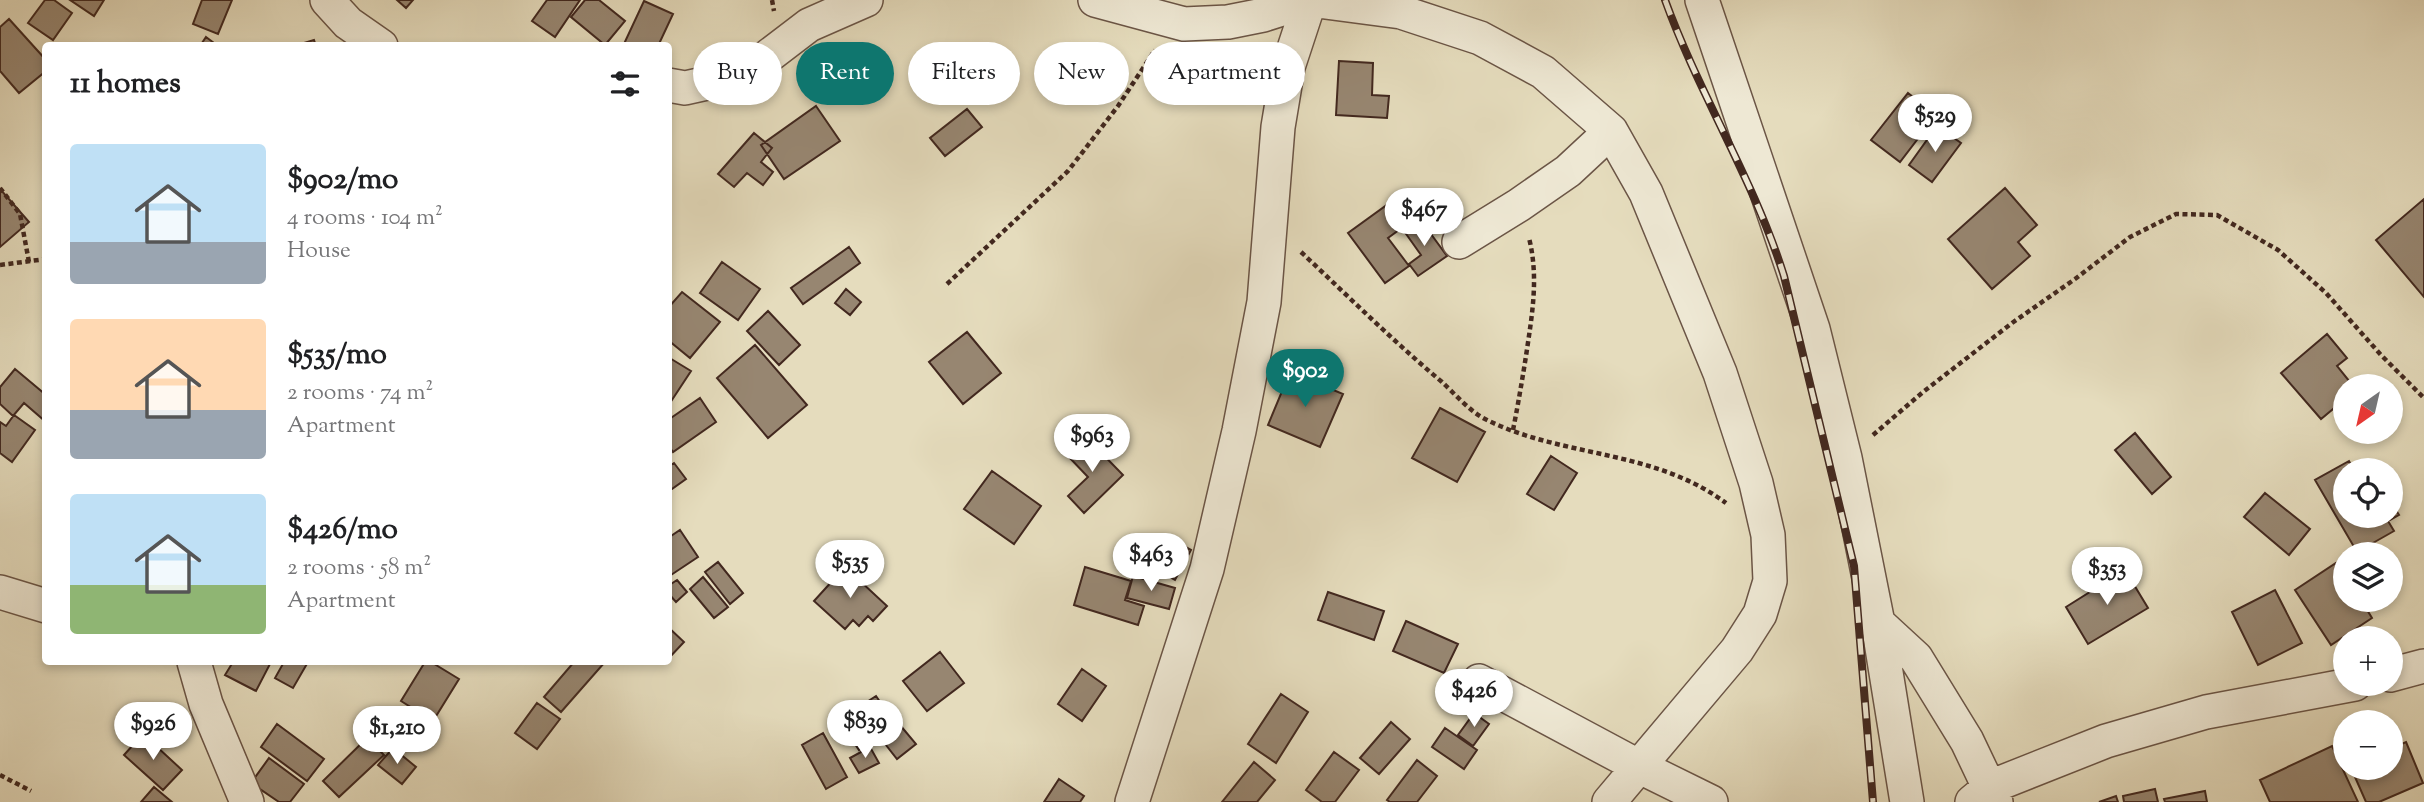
<!DOCTYPE html>
<meta charset="utf-8">
<style>
:root{--surface:#fff;--page:#f2f2f2;--text:#202124;--muted:#757577;--accent:#0f766e}
body{margin:0;font-family:"Sorts Mill Goudy",serif;background:var(--page);color:var(--text);height:100vh;display:flex;flex-direction:column;font-size:26px;white-space:nowrap}
*{box-sizing:border-box;margin:0}
p{font-size:23px;color:var(--muted)}
.icon{flex:none;width:38px;height:38px;fill:none;stroke:currentColor;stroke-width:2;stroke-linecap:round;stroke-linejoin:round}
.map{position:relative;flex:1;overflow:hidden}
.panel{position:absolute;left:42px;top:42px;width:630px;height:623px;display:flex;flex-direction:column;background:var(--surface);border-radius:7px;box-shadow:0 4px 10px #0003}
.panel>*{flex:none}
.guide{position:absolute;left:693px;top:42px;width:665px;height:63px;display:flex;gap:14px}
.needle{width:46px;rotate:214deg}
.controls{position:absolute;left:2333px;top:374px;display:grid;gap:14px}
.controls a{display:grid;place-items:center;width:70px;height:70px;border-radius:50%;background:var(--surface);box-shadow:0 4px 10px #0003;font-size:35px}
.price{position:absolute;translate:-50% -60px;padding:0 16px;border-radius:24px;background:#fff;color:#222;font-size:23px;line-height:46px;filter:drop-shadow(0 2px 4px #0008)}
.price::after{content:'';position:absolute;left:50%;top:42px;width:21px;height:16px;margin-left:-10px;background:inherit;clip-path:polygon(0 0,100% 0,50% 100%)}
.price.active{background:var(--accent);color:#fff}
ul{padding:0;list-style:none}
li{display:flex;align-items:center;gap:21px;height:175px;padding:0 28px}
li span{display:grid;place-items:center;flex:none;width:196px;height:140px;border-radius:7px;color:#555}
li>.icon{margin-inline-start:auto}
span .icon{width:84px;height:84px;fill:#fffc;stroke-width:1}
li b{font-size:30px}
h2{display:flex;justify-content:space-between;align-items:center;height:84px;padding:0 28px;font-size:30px}
.chip{padding:0 24px;border-radius:32px;background:var(--surface);box-shadow:0 4px 10px #0003;font-size:24px;line-height:63px}
.chip.active{background:var(--accent);color:#fff}
.map>svg:first-child{display:block}
.building{fill:#978671;stroke:#42281f;stroke-width:2}
.lines{fill:none;stroke-linecap:round;stroke-linejoin:round}
.minor-casing{stroke:#6b5546;stroke-width:36}
.path{stroke:#42281f;stroke-width:4.5;stroke-dasharray:5 3.5;stroke-linecap:butt}
.minor{stroke:#eee8d4;stroke-width:33}
.rail-casing{stroke:#42281f;stroke-width:8}
.rail{stroke:#eee8d4;stroke-width:5;stroke-dasharray:16;stroke-linecap:butt}
</style>
<div class="map">
<svg width="2424" height="802" viewBox="0 0 2424 802">
<rect width="100%" height="100%" fill="#e5dcbd"/>
<filter id="stains"><feTurbulence type="fractalNoise" baseFrequency=".00286" numOctaves="4"/><feColorMatrix values="0 0 0 0 .2 0 0 0 0 .09 0 0 0 0 .02 0 0 0 .5 -.17"/></filter>
<radialGradient id="worn" r=".72"><stop offset=".6" stop-color="#630" stop-opacity="0"/><stop offset="1" stop-color="#630" stop-opacity=".3"/></radialGradient>
<path class="building" d="M45 0H54L72 13 53 40 28 23Z
M70 0H104L94 16Z
M202 0H232L218 34 193 24Z
M397 0H413L406 8Z
M547 0H580L555 37 532 21Z
M585 0H599L625 21 605 45 571 17Z
M644 1 673 14 658 46H623Z
M9 19 46 60V71L19 93 0 71V27Z
M206 37 218 46H200Z
M314 40 316 46H294Z
M1339 61 1373 63 1372 95 1389 96 1387 118 1336 115Z
M1908 93 1936 115 1900 162 1871 140Z
M816 106 840 141 784 179 761 145Z
M967 109 982 127 945 156 930 138Z
M1937 126 1961 143 1932 182 1909 165Z
M754 133 772 148 761 162 773 172 763 185 747 173 734 187 718 174Z
M2005 188 2037 225 2018 242 2030 256 1992 289 1948 239Z
M0 189 29 222 0 247Z
M1402 194 1418 216 1388 238 1409 266 1385 283 1348 233Z
M2424 199V297L2376 240Z
M1420 219 1447 256 1418 276 1409 264 1421 255 1404 231Z
M849 247 860 263 803 304 791 288Z
M722 262 760 289 738 320 700 293Z
M846 289 861 302 850 315 835 303Z
M682 292 720 322 690 358 668 340V308Z
M768 311 800 345 779 365 747 331Z
M967 332 1001 373 963 404 929 362Z
M2327 334 2347 358 2337 366 2354 387H2345V399L2321 419 2281 373Z
M755 345 807 405 768 438 717 378Z
M668 357 691 371 668 406Z
M15 369 46 395V422L24 403 13 416 0 404V387Z
M1290 372 1343 394 1320 447 1268 425Z
M700 398 716 422 673 452 668 445V420Z
M1440 408 1485 432 1457 482 1412 458Z
M14 415 35 430 12 462 0 453V422L6 426Z
M2135 433 2171 477 2152 494 2115 450Z
M1085 436 1123 475 1084 513 1068 496 1088 477 1066 454Z
M1551 456 1577 473 1554 510 1527 494Z
M2367 460 2373 471H2345V516H2390V501L2399 515 2388 521 2394 531 2357 552 2315 480 2349 461 2353 468Z
M674 463 686 479 669 491 668 467Z
M992 471 1041 506 1014 544 964 509Z
M2265 493 2310 529 2289 555 2244 517Z
M680 530 698 557 668 577V538Z
M1171 539 1191 550 1175 580 1155 569Z
M718 562 743 593 730 604 705 572Z
M2336 563 2345 577V600H2361L2372 618 2331 645 2295 590Z
M845 567 887 606 873 621 868 616 859 626 853 620 845 629 814 601Z
M1085 567 1131 581 1125 600 1144 606 1138 625 1074 605Z
M2125 570 2148 608 2088 644 2066 607Z
M1133 576 1175 588 1169 609 1127 598Z
M703 577 728 607 714 618 690 589Z
M677 580 687 592 676 602 668 593V586Z
M2275 590 2302 643 2258 665 2232 612Z
M1328 592 1384 611 1374 640 1318 620Z
M1406 621 1458 644 1444 673 1393 651Z
M668 627 684 642 668 659Z
M940 652 964 683 927 711 903 681Z
M233 662H271L256 691 225 675Z
M284 662H308L293 688 275 678Z
M425 662H431L459 679 433 721 401 701Z
M574 662H605L561 712 544 697Z
M1082 669 1106 686 1082 721 1058 704Z
M1281 694 1308 712 1276 763 1248 744Z
M876 696 896 725 859 750 839 720Z
M537 703 560 719 537 749 515 733Z
M1474 713 1489 724 1473 746 1458 735Z
M1391 722 1410 739 1379 774 1360 758Z
M277 724 324 759 307 781 261 747Z
M900 725 916 744 897 759 882 740Z
M1445 728 1477 750 1464 769 1432 747Z
M823 733 847 777 826 789 802 745Z
M143 734 182 770 163 790 124 755Z
M367 738 384 755 339 797 323 781Z
M2406 742 2423 783 2379 802H2366L2351 768H2390V749Z
M2332 746 2358 802H2270L2260 780Z
M870 747 879 763 859 773 850 758Z
M393 748 416 767 402 784 378 765Z
M1334 752 1359 770 1335 802H1322L1306 790Z
M269 758 304 784 290 802H279L251 783Z
M1417 760 1437 776 1417 802H1390L1387 800Z
M1254 762 1275 780 1257 802H1222Z
M1059 779 1084 796 1080 802H1044Z
M154 787 172 802H141Z
M2155 789 2158 802H2124L2123 796Z
M2205 791 2207 802H2165L2164 799Z
M2116 796 2118 802H2099Z"/>
<g class="lines">
<g class="minor-casing">
<path id="minor" d="M327 0 348 23 381 46
M1095 0 1184 24 1228 22 1263 15 1310 0 1401 12 1480 38 1543 72 1611 131 1646 193 1720 373 1756 483 1768 535 1770 581 1760 614 1737 650 1609 802
M1702 0 1813 329 1845 458 1878 623 1907 802
M668 85 685 88 721 80 754 67 809 25 866 0
M1459 242 1519 205 1568 171 1611 131
M0 592 46 606
M1878 623 1916 658 1967 741 1996 802
M194 662 206 704 247 802
M2390 675 2424 666
M1479 681 1638 766 1711 802
M1132 802 1207 569 1239 431 1264 302 1278 127 1288 67 1310 0
M1972 802 1990 787 2106 741 2206 712 2355 684"/>
</g>
<path class="path" d="M772 0 774 11
M71 46V45
M0 188 20 214 29 262
M1301 252C1348 296 1393 341 1442 382 1455 394 1470 412 1487 420 1564 458 1653 449 1726 503
M0 265 46 259
M947 284 1068 171 1118 106 1155 50
M1513 430C1518 405 1522 381 1526 356 1532 315 1539 278 1529 238
M1873 435 1923 392 2012 323 2075 279 2130 237 2176 214 2217 215 2278 250 2326 293 2381 355 2424 398
M0 775 31 791"/>
<use href="#minor" class="minor"/>
<g class="rail-casing">
<path id="rail" d="M1665 0C1699 94 1754 180 1784 276L1854 566 1873 802"/>
</g>
<use href="#rail" class="rail"/>
</g>
<rect width="100%" height="100%" filter="url(#stains)"/>
<rect width="100%" height="100%" fill="url(#worn)"/>
</svg>
<div class="controls">
<a><svg class="needle" viewBox="-14 -14 28 28"><path d="M0-13l5 13h-10z" fill="#e53935"/><path d="M0 13l5-13h-10z" fill="#757577"/></svg></a>
<a><svg class="icon" aria-label="locate" viewBox="0 0 24 24"><circle cx="12" cy="12" r="6"/><path d="M12 2v4M12 18v4M2 12h4M18 12h4"/></svg></a>
<a><svg class="icon" aria-label="layers" viewBox="0 0 24 24"><path d="M12 4l9 5-9 5-9-5zM3 14l9 5 9-5"/></svg></a>
<a>+</a>
<a>−</a>
</div>
<b class="price" style="left:1935px;top:154px">$529</b>
<b class="price" style="left:1424px;top:248px">$467</b>
<b class="price active" style="left:1305px;top:409px">$902</b>
<b class="price" style="left:1092px;top:474px">$963</b>
<b class="price" style="left:1151px;top:593px">$463</b>
<b class="price" style="left:850px;top:600px">$535</b>
<b class="price" style="left:2107px;top:607px">$353</b>
<b class="price" style="left:1474px;top:729px">$426</b>
<b class="price" style="left:865px;top:760px">$839</b>
<b class="price" style="left:153px;top:762px">$926</b>
<b class="price" style="left:397px;top:766px">$1,210</b>
<div class="guide">
<a class="chip">Buy</a>
<a class="chip active">Rent</a>
<a class="chip">Filters</a>
<a class="chip">New</a>
<a class="chip">Apartment</a>
</div>
<section class="panel">
<h2>11 homes<svg class="icon" aria-label="filters" viewBox="0 0 24 24"><path d="M4 7h16M4 17h16"/><circle cx="9" cy="7" r="2"/><circle cx="15" cy="17" r="2"/></svg></h2>
<ul>
<li><span style="background:linear-gradient(#bfe0f5 70%,#9aa5b1 0)"><svg class="icon" aria-label="home" viewBox="0 0 24 24"><path d="M3 11l9-7 9 7M6 9v11h12V9"/></svg></span><div><b>$902/mo</b><p>4 rooms · 104 m²</p><p>House</p></div></li>
<li><span style="background:linear-gradient(#ffd9b3 65%,#9aa5b1 0)"><svg class="icon" aria-label="home" viewBox="0 0 24 24"><path d="M3 11l9-7 9 7M6 9v11h12V9"/></svg></span><div><b>$535/mo</b><p>2 rooms · 74 m²</p><p>Apartment</p></div></li>
<li><span style="background:linear-gradient(#bfe0f5 65%,#8fb573 0)"><svg class="icon" aria-label="home" viewBox="0 0 24 24"><path d="M3 11l9-7 9 7M6 9v11h12V9"/></svg></span><div><b>$426/mo</b><p>2 rooms · 58 m²</p><p>Apartment</p></div></li>
</ul>
</section>
</div>
